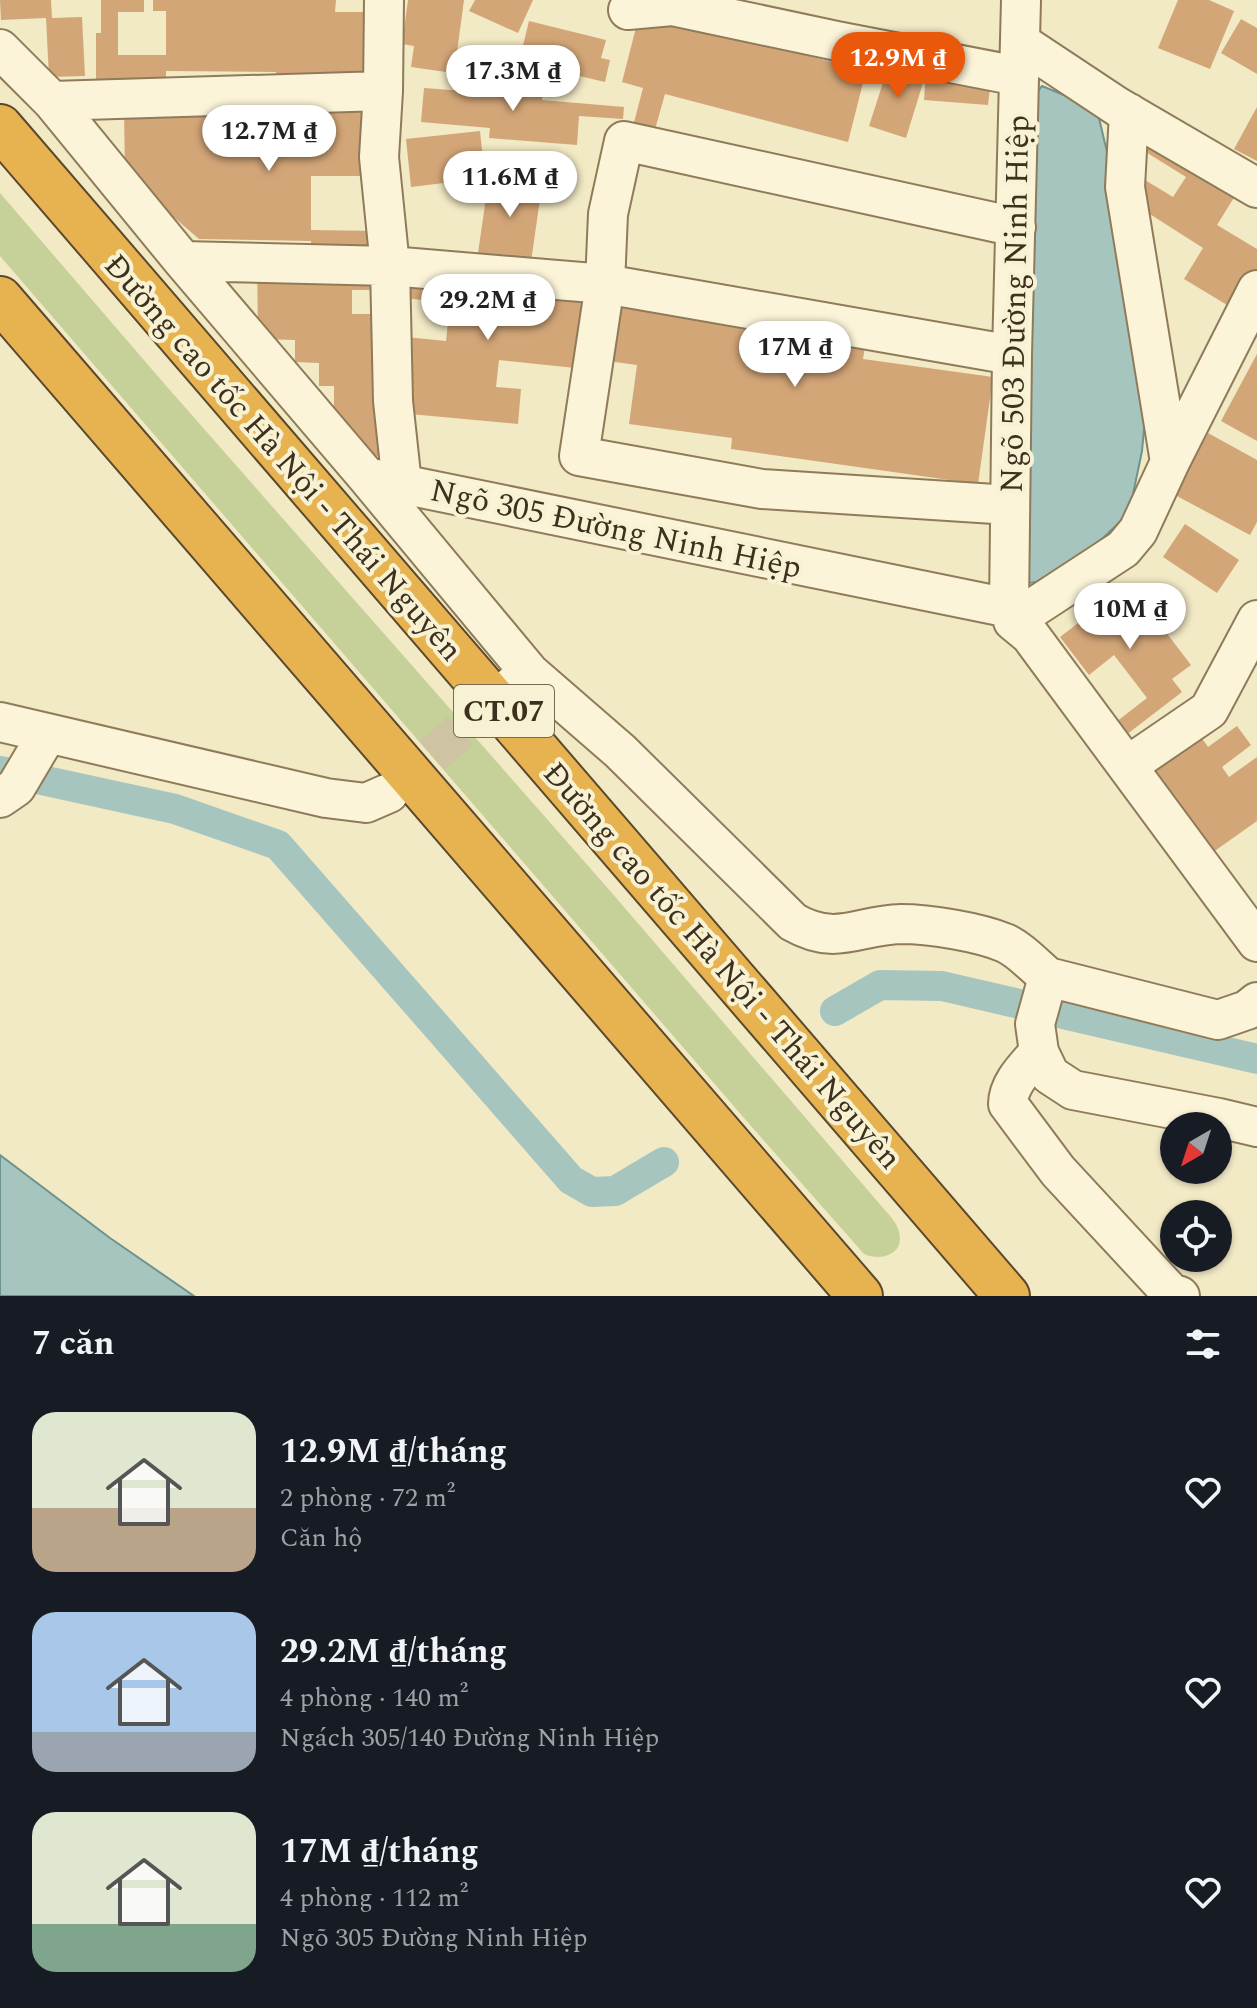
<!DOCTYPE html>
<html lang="vi">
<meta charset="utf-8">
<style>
:root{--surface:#171b24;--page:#20242c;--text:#f1f3f6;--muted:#9ea1a6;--accent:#ea580c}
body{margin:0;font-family:Spectral,serif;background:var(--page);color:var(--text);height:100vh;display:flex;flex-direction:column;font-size:30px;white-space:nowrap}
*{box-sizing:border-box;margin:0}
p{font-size:26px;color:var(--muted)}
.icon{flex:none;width:44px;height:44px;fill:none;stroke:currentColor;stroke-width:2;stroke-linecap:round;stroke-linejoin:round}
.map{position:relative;height:1296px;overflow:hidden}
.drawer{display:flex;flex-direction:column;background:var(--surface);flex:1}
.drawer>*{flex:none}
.needle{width:52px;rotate:219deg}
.tools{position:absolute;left:1160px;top:1112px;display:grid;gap:16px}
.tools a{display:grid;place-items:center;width:72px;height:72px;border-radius:50%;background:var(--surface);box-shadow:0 2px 6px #0004;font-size:40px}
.price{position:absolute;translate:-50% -68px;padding:0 18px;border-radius:28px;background:#fff;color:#222;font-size:26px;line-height:52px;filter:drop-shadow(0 2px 4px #0008)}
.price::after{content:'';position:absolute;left:50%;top:48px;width:24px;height:18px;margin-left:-12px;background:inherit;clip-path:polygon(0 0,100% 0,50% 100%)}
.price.current{background:var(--accent);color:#fff}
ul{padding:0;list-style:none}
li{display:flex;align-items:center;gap:24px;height:200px;padding:0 32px}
li span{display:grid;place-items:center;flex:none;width:224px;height:160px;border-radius:24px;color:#555}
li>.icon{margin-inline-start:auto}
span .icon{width:96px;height:96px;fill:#fffc;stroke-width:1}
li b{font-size:34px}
h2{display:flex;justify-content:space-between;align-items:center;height:96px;padding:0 32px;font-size:34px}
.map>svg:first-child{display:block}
.green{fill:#c5d198}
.water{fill:#a7c5bf;stroke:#6c948e;stroke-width:2}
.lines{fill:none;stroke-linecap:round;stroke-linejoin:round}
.canal{stroke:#a7c5bf;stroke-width:30}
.building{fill:#d3a678}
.minor-tunnel{stroke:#cec4a4;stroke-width:38;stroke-dasharray:38 19;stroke-linecap:butt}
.minor-casing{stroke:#8f7b59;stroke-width:42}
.highway-casing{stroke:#5c482d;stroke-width:48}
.minor{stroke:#fbf4d9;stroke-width:38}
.highway{stroke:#e7b350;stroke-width:44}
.labels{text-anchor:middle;stroke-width:8;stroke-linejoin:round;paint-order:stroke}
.shield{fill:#f8f2d5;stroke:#766a55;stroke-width:2}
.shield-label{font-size:30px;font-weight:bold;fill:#3e301e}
.street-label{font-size:32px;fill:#3e301e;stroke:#f8f2d5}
</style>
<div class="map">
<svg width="1257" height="1296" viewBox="0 0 1257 1296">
<rect width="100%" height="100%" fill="#f2e9c5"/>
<path class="green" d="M0 193 168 388 605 885 884 1209C890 1216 897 1223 899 1232 905 1254 881 1262 864 1254L751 1126 0 256Z"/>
<path class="water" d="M1042 86 1076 100 1099 118 1111 169 1148 386 1142 451 1132 499 1125 517 1103 538 1050 580 1029 583 1019 553 1032 98Z
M0 1155 110 1238 194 1296H0Z"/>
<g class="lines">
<path class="canal" d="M0 771 175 809 278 845 571 1180 592 1192 615 1191 664 1162
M835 1011 880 985 942 986 1257 1059"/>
</g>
<path class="building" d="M0 0H51L52 18 82 17 85 76 49 77 46 18 1 20Z
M101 0H144V12H118V55H166V11H153V0H336L335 12H367V176H311V230L380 231 386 290H352V314H385V456H367L334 411V386H319V363L295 362V340L258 339 257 255H311V241L199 239 125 175 124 111 336 112V91L276 90V72L166 71V89H96V33H101Z
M408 0H464L457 52 498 58 495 79 411 67 414 46 402 44Z
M475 0H533L518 33 469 11Z
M1178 0H1209L1234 11 1210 69 1158 48Z
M640 12 866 71 848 142 665 94 652 140 631 134 643 88 622 82Z
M1241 19 1257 28V74L1221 53Z
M529 21 606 40 601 58 610 60 605 82 519 62Z
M890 61 926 73 906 138 869 126Z
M926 73 991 78 988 105 924 100Z
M493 84 543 88 542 100 624 107 623 119 579 116 577 145 489 138 490 128 421 122 424 88 492 93Z
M1257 107V161L1234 149Z
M1149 125 1243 183 1217 225 1257 249V278L1237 311 1184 279 1203 248 1131 202 1145 180 1173 197 1186 177 1136 146Z
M480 131 485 178 411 187 406 139Z
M489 177 542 185 531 262 478 253Z
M398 269 592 287 585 369 499 360 496 387 521 389 518 424 399 413 406 337 446 341 450 303 395 297Z
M609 292 868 329 863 359 993 377 978 484 731 449 732 438 629 424 637 365 600 360Z
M1257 354V441L1221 421Z
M1208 433 1257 460V522L1250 535 1175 495Z
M1185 524 1239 560 1217 593 1163 557Z
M1129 584 1191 665 1172 679 1182 692 1126 735 1116 722 1147 698 1114 655 1089 675 1060 637Z
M1237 726 1251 745 1222 767 1229 777 1257 757V821L1209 855 1146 767 1197 731 1208 747Z"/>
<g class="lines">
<path class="minor-tunnel" d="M389 793 501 695"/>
<g class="minor-casing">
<path id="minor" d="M384 0 383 91 379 157 390 266 393 401 402 484
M628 10 672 6 837 41 1018 76
M1020 42 1118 107 1257 188
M0 49 52 101 183 261 367 477 529 672
M52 101 383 91
M1129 113 1125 187 1170 462
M183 261 390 266 605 284 1012 355
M367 477 1009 608 1013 621 1030 635 1257 942
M1010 505 762 489 579 456 605 284 608 214 624 141 1016 227
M1009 608 1012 355 1021 0
M1013 621 1123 549 1138 531 1170 462 1257 290
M501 695 529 672 620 751 793 922C837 947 857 925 901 924 929 924 979 932 1005 943 1019 949 1036 967 1048 977L1035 1024 1039 1052 1050 1075 1073 1090 1219 1118 1257 1127
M0 722 326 798 366 803 389 793
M1127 766 1209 710 1257 620
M0 798 16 787 48 733
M1048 977 1218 1020 1247 1010 1257 1002
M1039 1052C1026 1067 1008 1084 1008 1104L1058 1171 1171 1293 1180 1296"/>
</g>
<g class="highway-casing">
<path id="highway" d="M0 127 1007 1296
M0 299 860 1296"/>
</g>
<use href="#minor" class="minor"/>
<use href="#highway" class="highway"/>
</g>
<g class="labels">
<rect class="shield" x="454" y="685" width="100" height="52" rx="6"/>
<g class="shield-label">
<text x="504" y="721">CT.07</text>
</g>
<g class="street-label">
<text transform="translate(1014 304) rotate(-89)" y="11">Ngõ 503 Đường Ninh Hiệp</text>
<text transform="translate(284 457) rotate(49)" y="11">Đường cao tốc Hà Nội - Thái Nguyên</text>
<text transform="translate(616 528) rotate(12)" y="11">Ngõ 305 Đường Ninh Hiệp</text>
<text transform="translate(723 965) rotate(49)" y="11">Đường cao tốc Hà Nội - Thái Nguyên</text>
</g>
</g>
</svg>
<div class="tools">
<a><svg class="needle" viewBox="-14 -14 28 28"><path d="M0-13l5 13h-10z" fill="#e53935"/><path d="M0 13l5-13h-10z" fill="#9ea1a6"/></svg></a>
<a><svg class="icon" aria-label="locate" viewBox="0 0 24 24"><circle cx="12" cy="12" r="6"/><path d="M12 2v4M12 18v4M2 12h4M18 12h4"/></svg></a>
</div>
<b class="price current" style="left:898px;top:100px">12.9M ₫</b>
<b class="price" style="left:513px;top:113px">17.3M ₫</b>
<b class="price" style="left:269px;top:173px">12.7M ₫</b>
<b class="price" style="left:510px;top:219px">11.6M ₫</b>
<b class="price" style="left:488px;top:342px">29.2M ₫</b>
<b class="price" style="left:795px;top:389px">17M ₫</b>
<b class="price" style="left:1130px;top:651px">10M ₫</b>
</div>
<section class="drawer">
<h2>7 căn<svg class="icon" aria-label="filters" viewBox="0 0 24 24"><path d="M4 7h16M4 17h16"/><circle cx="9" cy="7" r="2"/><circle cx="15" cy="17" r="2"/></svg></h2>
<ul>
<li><span style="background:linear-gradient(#dfe7d0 60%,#b9a48a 0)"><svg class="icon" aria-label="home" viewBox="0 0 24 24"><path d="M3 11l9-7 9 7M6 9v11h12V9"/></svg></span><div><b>12.9M ₫/tháng</b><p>2 phòng · 72 m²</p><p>Căn hộ</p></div><svg class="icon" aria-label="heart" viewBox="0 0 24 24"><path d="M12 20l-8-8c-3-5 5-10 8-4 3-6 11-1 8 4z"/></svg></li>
<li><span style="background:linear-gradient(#a9c7e8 75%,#9aa5b1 0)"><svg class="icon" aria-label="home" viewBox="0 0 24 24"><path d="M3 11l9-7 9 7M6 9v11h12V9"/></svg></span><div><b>29.2M ₫/tháng</b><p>4 phòng · 140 m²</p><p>Ngách 305/140 Đường Ninh Hiệp</p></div><svg class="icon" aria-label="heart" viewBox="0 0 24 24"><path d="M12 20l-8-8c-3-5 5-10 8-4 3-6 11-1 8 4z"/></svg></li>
<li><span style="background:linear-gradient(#dfe7d0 70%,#7fa58c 0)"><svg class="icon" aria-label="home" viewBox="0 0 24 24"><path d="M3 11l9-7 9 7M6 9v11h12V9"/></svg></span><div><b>17M ₫/tháng</b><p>4 phòng · 112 m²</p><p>Ngõ 305 Đường Ninh Hiệp</p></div><svg class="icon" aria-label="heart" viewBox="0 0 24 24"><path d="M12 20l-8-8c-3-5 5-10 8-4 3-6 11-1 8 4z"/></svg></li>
</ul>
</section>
